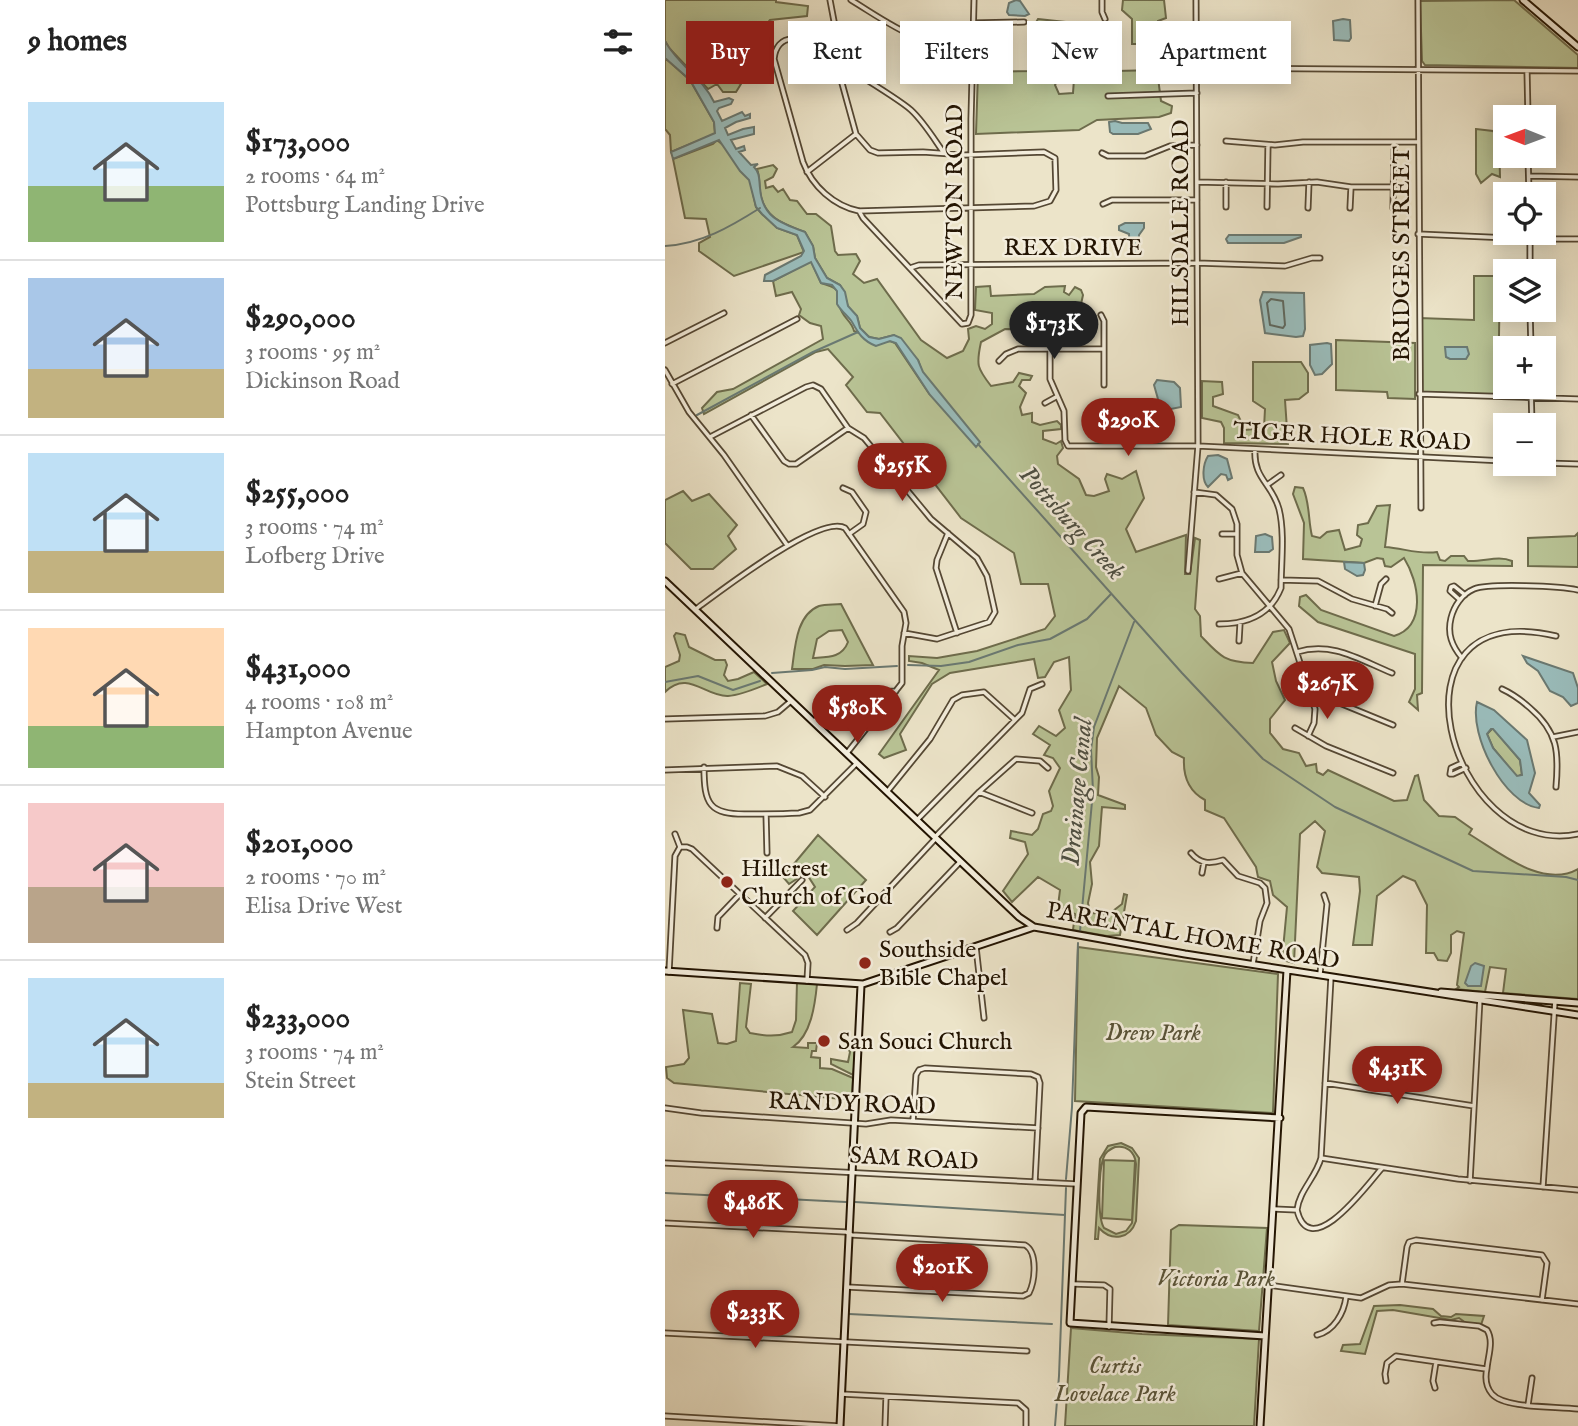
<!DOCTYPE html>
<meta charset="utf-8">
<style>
:root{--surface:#fff;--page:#f6f6f6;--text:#222;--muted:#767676;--line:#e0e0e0;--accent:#8f2418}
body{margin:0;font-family:"IM FELL English",serif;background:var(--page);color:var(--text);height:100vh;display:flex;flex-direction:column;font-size:26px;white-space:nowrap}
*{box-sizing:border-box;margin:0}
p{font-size:23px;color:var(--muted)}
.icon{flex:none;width:38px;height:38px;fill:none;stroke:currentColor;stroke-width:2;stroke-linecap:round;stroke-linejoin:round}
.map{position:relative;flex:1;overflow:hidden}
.drawer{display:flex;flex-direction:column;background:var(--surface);width:665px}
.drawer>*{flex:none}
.top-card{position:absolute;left:21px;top:21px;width:665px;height:63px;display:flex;gap:14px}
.needle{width:46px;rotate:271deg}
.controls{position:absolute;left:828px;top:105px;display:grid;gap:14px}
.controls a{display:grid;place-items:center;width:63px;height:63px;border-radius:0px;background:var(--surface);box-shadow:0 4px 18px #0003;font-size:35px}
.price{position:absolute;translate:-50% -60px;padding:0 16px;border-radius:24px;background:var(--accent);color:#fff;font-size:23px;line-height:46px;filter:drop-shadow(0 2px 4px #0008)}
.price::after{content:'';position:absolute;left:50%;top:42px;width:21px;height:16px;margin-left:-10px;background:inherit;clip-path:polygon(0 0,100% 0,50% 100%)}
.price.current{background:#222;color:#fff}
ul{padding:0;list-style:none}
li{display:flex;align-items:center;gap:21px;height:175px;padding:0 28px}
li+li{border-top:2px solid var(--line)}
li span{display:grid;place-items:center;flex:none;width:196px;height:140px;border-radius:0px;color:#555}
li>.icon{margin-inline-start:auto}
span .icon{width:84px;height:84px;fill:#fffc;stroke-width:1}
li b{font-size:30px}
h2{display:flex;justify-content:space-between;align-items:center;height:84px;padding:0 28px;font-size:30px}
.pill{padding:0 24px;border-radius:0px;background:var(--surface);box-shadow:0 4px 18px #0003;font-size:24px;line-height:63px}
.pill.current{background:var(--accent);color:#fff}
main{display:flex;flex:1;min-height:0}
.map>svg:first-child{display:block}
.green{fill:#b9c496;stroke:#6e6c4c;stroke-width:2;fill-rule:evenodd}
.water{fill:#9abdbc;stroke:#6a7972;stroke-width:2;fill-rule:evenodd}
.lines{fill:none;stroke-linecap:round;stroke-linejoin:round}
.shore{stroke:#5e685f;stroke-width:2}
.stream{stroke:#6a7972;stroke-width:2}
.street-casing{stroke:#554834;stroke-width:7}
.secondary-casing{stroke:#231402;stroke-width:9}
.street{stroke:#f3eddc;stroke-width:3.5}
.secondary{stroke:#f3eddc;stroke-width:5}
.poi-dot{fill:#8f2418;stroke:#f3eddc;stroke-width:2.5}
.labels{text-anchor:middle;stroke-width:5;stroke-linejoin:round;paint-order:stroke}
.street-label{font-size:24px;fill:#231402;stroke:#f3eddc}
.poi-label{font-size:24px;fill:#231402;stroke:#f3eddc;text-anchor:start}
.park-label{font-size:24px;font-style:italic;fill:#585236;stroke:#f3eddc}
.water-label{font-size:26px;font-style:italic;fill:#4d4f43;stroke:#f3eddc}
</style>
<main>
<section class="drawer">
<h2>9 homes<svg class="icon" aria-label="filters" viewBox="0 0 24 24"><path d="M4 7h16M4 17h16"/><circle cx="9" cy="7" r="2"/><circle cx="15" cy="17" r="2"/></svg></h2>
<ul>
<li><span style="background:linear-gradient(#bfe0f5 60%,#8fb573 0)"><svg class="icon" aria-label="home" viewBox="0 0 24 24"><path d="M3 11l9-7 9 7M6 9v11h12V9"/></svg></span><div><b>$173,000</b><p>2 rooms · 64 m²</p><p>Pottsburg Landing Drive</p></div></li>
<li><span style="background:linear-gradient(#a9c7e8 65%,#c2b280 0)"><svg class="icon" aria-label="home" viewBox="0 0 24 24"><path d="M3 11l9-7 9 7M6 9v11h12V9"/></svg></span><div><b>$290,000</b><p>3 rooms · 95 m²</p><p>Dickinson Road</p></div></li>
<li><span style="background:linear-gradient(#bfe0f5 70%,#c2b280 0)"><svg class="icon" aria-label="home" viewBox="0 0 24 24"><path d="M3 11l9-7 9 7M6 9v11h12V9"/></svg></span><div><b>$255,000</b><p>3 rooms · 74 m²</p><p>Lofberg Drive</p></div></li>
<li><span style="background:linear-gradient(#ffd9b3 70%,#8fb573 0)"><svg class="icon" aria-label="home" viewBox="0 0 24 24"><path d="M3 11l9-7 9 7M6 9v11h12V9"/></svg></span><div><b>$431,000</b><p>4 rooms · 108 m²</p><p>Hampton Avenue</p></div></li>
<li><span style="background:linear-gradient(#f6c9c9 60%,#b9a48a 0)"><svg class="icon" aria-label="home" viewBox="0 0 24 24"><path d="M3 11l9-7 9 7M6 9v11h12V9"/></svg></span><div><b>$201,000</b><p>2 rooms · 70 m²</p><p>Elisa Drive West</p></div></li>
<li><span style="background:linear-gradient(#bfe0f5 75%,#c2b280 0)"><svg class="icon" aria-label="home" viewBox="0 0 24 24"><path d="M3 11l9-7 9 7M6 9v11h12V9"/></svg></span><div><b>$233,000</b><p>3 rooms · 74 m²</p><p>Stein Street</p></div></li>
</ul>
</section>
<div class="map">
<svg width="913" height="1426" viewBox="0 0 913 1426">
<rect width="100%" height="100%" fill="#ece4c9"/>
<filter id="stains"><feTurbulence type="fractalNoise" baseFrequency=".00286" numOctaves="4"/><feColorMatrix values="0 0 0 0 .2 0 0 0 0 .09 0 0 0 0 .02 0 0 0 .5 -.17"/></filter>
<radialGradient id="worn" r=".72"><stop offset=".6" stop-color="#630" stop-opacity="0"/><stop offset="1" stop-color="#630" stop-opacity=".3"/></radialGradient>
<path class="green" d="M0 0H111V2L143 6 142 16 105 20 82 47 81 67 68 74 69 81 76 84 71 92H58L52 84 43 89 4 48 0 41Z
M458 0H499L501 18 493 21V44H467V19L457 10Z
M849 0 913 55V68L760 65 757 61 755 1Z
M373 19 400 22 402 35 428 37 429 42 440 46 442 62 451 71 492 70 496 101 507 106 506 113 494 117 432 120 414 130 311 134 313 72 371 71 367 29ZM394 77 409 79 408 93 394 94 390 85Z
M0 58 25 80 49 122 50 134 6 152 5 135 0 129Z
M811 129 828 131 834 138 835 177 827 174 816 183 811 174Z
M52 140 58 145 85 180 91 207 97 214 112 228 132 235 139 252 69 276 34 251V243L45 237 41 219 20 218 8 159 48 144Z
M108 165 112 169 108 177 100 181 101 188 108 186 113 192 118 189 125 200 132 201 142 214H151L166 226 170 251 173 255 191 254 195 261 188 274 199 283 212 279 256 340 282 358 298 351 304 339 303 329 311 326 320 329 327 324V313L310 310 311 287 325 286 326 296 369 294 380 287 400 286 399 292 404 295 410 287 416 290 418 295 411 327 389 324 381 330 340 329 316 342C311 365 312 368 326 386L348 382 354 373 367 376 365 380H357L354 386 361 393 355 407 357 415 367 413V422L375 425 392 421 396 425V429L378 431V439L391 444 396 441 398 448 392 456 393 464 414 479 421 495 429 496 444 491 440 479 442 474 457 479 471 471 479 498 461 529 471 552 521 535 520 574H525L530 538 535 540 530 609 535 616 536 636C555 656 559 662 588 663L608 632 619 630 625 643 607 662 611 681 620 700 605 719V733L618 749 634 753 641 766 651 764 652 772 658 775 663 770 729 801 742 800 750 776 753 775 759 800 774 816 790 817 807 829 804 834C834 852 877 889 913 869V999L838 993 841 969 825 967 820 992 791 989 794 987 792 985 799 933 792 931 786 935V953L782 961 773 960 769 953H761L762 905 750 881 738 876 712 896 707 945H688L695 891 694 877 657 873 652 867 660 831 650 821 635 834 629 963 617 960 622 907 608 895 605 881 593 877 591 867 559 818 540 810V800C523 791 518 776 519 758L507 752 491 735 481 708 454 686 432 738 431 767 434 777 433 795 460 805V809L437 807 434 846 425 862 427 884 423 903 425 913 444 914 457 904 459 894 462 895 455 935 442 936 408 930 410 914 393 906 395 890 373 877 347 902 338 891 363 854 360 842 345 838 346 831 367 835 373 829 378 814 386 811 388 806 384 791 395 768 388 758 379 755 385 745 368 734 374 726 391 736 400 728 394 710 406 690 404 657 389 662 380 677 373 678 369 659 285 673 267 684 235 734 241 750 219 758 214 754 274 670 257 663 244 661V656L272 658 312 651 380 629 390 616 383 584H356L349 553 296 518 215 413 202 412 181 385 188 377 163 349 151 352 39 414 37 408 52 392 68 389 158 339 156 326 145 323 134 315 136 309 127 292 111 296 108 281 146 261 156 283C184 291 167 294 177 312 181 320 187 322 189 331L218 342 225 341 230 343 265 395 253 360 229 335 214 339 204 337 195 328 192 316 183 307 179 292 175 285 162 278 150 258 148 246 140 232C118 224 99 218 95 192 94 184 95 177 92 169Z
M809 276H835L833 395 757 392 755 318 809 320Z
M671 340 750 343V399L723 398 722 392 671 390Z
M588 362H636L643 373V392L634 399 620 400 623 444 559 443V428L556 422 537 418V381L557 382 558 394 548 397V406L573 415 580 430 599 428 600 409 588 401Z
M630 487 638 488C645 503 643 520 647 536L655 538 662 532 674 530 680 550 695 546 697 539 692 535 693 525 703 523 712 506 725 505 720 547C738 548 754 555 772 552L775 560 780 561 786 556H799L803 561C819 562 833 555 847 561V566L758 565 757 693 752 695 753 710 744 702 750 689V654L653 622 634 606 635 597 641 595 656 610 729 636C762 626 754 582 739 558L726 567 720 566 718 559 712 558 699 563 638 559 639 523 628 494Z
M18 491 27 501 44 494 72 525 63 536 71 549 48 569H26L0 543V500Z
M913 533V567L863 566V538L910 536Z
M176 604 208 665 180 666 159 665 148 669H127C130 648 131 615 154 606 161 604 170 605 176 604ZM177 630 183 642C177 658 163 657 148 658L152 639 164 631Z
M11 633 20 635 24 647 50 660H60L62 665 59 675 63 681 73 679 89 672 102 684C90 689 76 695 63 696 40 697 23 669 0 692V667L14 661 15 655 9 636Z
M828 728 855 760 857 774 852 777 828 748 822 734Z
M153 835 201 880 152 935 128 911 150 887 141 873 124 884 118 877Z
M413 947 613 974 608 1113 410 1101Z
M132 982 152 984C150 1005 146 1035 128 1047L143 1048V1043H152L151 1051H147L146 1057 155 1058V1068L167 1069 188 1078 187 1100 9 1083 2 1078 1 1067 19 1064 24 1058 18 1010 47 1014 53 1043 62 1044 71 1041 75 983 86 984 81 1027 85 1033C100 1036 112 1037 127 1032L131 1020Z
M183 1048H189L191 1052 188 1075 166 1064V1059L183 1062 185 1052Z
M456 1143 467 1148 474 1158 471 1221C465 1239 447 1242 434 1228L433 1239H430L435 1159 443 1146ZM450 1147C462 1145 470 1152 471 1164L467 1223 461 1231 451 1234 439 1228C432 1217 434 1172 438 1159 440 1152 444 1150 450 1147Z
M439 1160 470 1161 467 1220 437 1218Z
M514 1225 602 1228 594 1331 503 1325 506 1230Z
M735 1305 768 1309 776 1316 786 1317 791 1314 819 1316 816 1325 801 1323 794 1318 786 1320 728 1310 712 1311 700 1354 676 1351 678 1345 695 1344 709 1306Z
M406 1328 477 1334 594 1339 589 1426H400Z"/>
<path class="water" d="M351 0 355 1 364 14 360 16 344 15 342 12 344 3Z
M678 19 685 20 686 38 684 41 669 40 668 21Z
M0 41C13 65 37 77 49 102L64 98 68 100 66 104 54 108 52 111 57 121 77 112 80 116 85 114V118L71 122 60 128 63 135 78 129 89 127V134L66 140 71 149 79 146 80 150 74 152 86 165 93 164 89 167C95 173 94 179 95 188 97 217 115 223 140 232L148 246 150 258 162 278 175 285 180 292 183 306 192 316 195 328 204 337 214 339 229 335 236 338 253 360 258 372 315 442 311 447 265 395 231 343 225 341 211 346C198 341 193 333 187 322 183 316 176 311 172 304V291L167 285 156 283 146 262 108 281H99L100 275 136 256 139 251 132 235 112 228 97 214 91 207 84 180 75 171 54 140 8 159 6 152 50 133 49 122 25 80 0 58Z
M450 121 457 123H483L486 129 473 134H448L445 132 444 122Z
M460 223H479V228L474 235 473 253H465L464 234 454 230V226Z
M564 235H636V237L619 243H563L561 239Z
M598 292 639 293 640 329 638 336 631 337 600 333 595 300Z
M662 343 666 344 667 364 657 374 650 375 645 365V345Z
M780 347H802L804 354 801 359H785L781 357Z
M492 380 509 382 515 388 516 407 501 410 495 406 489 385Z
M553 455 562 459 567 478 563 480 561 475 556 474 543 487C536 480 538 464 543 456Z
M600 534 607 537 608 549 604 552H590L591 536Z
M679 562 699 563 700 570 698 575 692 576 680 569Z
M858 656 908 673 913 688V703L906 706 898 697 885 691 873 671 862 663Z
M812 702 829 710 862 740 870 773 864 793 875 805 874 808C839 804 804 735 812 702ZM826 729H828L855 760 857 775 852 776 828 748 822 734Z
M810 963 819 966 816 986H803L800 983 806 966Z"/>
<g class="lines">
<path class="shore" d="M606 299 618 301 620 325 618 328 605 325 602 303Z"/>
<path class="stream" d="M0 246C36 244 65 227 95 208
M32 415 148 352 193 332
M313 444 517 673 598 759 670 807 808 871 901 877 913 880
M243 665 276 666 304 662 353 645 385 639 422 619 446 594
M107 673 147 670 160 667 180 669 232 666
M0 682 33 676 68 690 95 681
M415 931 428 791 426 749 429 727 469 622
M401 1179 407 1107 413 943
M0 1193 181 1202
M190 1202 400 1215
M184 1314 387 1324
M390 1426 394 1376 401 1188"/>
<g class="street-casing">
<path id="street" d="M165 0 172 37 175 76 191 134 205 150 213 153 258 152 300 155 379 152 390 158 391 190 385 201 369 206 194 211C169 206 147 186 138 162L109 59C110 48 116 38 129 39 140 40 235 100 246 110 259 122 269 139 279 153
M186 0C233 29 251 45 308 48
M437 0V12L440 19
M753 0 756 508
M308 23 359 22
M532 68 913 71
M862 71 863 117
M443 96 532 93
M561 141 610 145 638 142H753
M437 153 443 156H480L505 146 532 145
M863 156 864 194
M142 172 191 134
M864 176 913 177
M532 182 613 184 652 182 686 187H729
M438 204 447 200H532
M561 207V182
M602 207 603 145
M643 208 644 182
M685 208 686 187
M728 208 729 142
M194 211 198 218 297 324 303 323 306 315V119L309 0
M865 233V271
M753 234 865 239H913
M245 268 254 265 532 263 620 266 647 258H655
M865 310 866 348
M436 315 439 321V385
M0 343 59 313
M385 349V379L399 411 400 440 403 446H533L840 461
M334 361 341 354 353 349H439
M0 370 24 412 59 455 122 545
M7 384 132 319
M866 387 867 425
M754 394 913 399
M380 403 391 397
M86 415 119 461 124 464H131L183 428
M45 437 141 387 148 385 156 389 183 428 199 438 266 519 312 558 322 576 330 612 324 622 272 639 239 633
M878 463 913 464
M602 485 616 475
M178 488 187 492 201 512 198 524 184 534
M529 492 551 495 567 509 572 524V555L577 573 624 629 650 709 649 723 643 736
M283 533 272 560 271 568 292 633
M557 534H572
M523 571 533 446 531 0
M554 579 577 573
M616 580 653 581 687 599 722 609 727 613
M795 600 785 591 786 587 789 586 800 595
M710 606 716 584 721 579
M31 609C54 592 156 513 180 528L239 612 241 623 237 646V683L182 753
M554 624C581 624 605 616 616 588 616 564 620 533 614 509 607 483 588 479 590 449
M891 636C712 594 783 861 913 834
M574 641 575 624
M632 652C667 641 695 660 727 673
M797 658C787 646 782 634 786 618 789 606 797 594 809 589 824 583 896 586 913 590
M837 689C848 694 856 700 865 708 893 732 894 752 891 787
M649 703 664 700 672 702 728 725
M0 719 100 716 113 712 126 701
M149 722 169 696 175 692 231 691
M630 728 661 746 728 773
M888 737 913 732
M797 763 786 768 785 774H788L801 768
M39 767C39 804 44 815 83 814 100 814 117 814 134 813L145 810 191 764
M0 770 112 766 137 776 160 797
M222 792 265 739 288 700 297 695 319 692 350 720
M314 792 367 813
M101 814 102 853
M252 820 357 713 365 689 377 684
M10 834 15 847
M270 837 314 792 351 759 375 761 383 768
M15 847H22L27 849 140 955 143 963 142 981
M526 853C535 864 545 864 558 860L573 876 595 883 600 888 602 903 595 921 588 964
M537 873 539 862
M100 918 137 880
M52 928 53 917 75 894
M182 930 192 923 271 838
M225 932 232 928 295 862
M311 947 319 1018
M4 972 10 856 15 847
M655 974 662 904 659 895
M254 1070 260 1068 366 1074 373 1077
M660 1083 809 1106
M0 1108 36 1113 201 1124 226 1120 373 1128
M248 1121 251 1075 254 1070
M656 1158 793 1179 913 1190
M0 1163 412 1184
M805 1181 815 998
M370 1182 375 1083 373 1077
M878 1187 890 1001
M609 1209 632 1210
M632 1210C634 1191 651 1177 656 1158L666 977
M632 1210C645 1264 703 1184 717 1168
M0 1223 181 1232 187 1235 360 1245C373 1252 370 1281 364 1293L358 1296 182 1287
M408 1284 439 1285 445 1289 444 1327
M737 1284 742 1247 744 1242 751 1240 877 1255 882 1263 877 1300
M603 1285 696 1298 724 1285 737 1284 913 1304
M769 1323 775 1322 814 1326 822 1330C829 1341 823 1356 822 1368 820 1377 820 1386 827 1394 840 1409 892 1406 913 1409
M0 1333 362 1351
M652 1335C669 1331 679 1313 681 1297
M721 1381 720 1374 722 1363 731 1356 821 1369
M770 1388 768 1381 771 1362
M176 1394 353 1403 361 1410V1426
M863 1405 867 1378
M0 1416 175 1426
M220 1426 221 1397"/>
</g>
<g class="secondary-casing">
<path id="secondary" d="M858 0 913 47
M0 581 354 917 369 927 520 954 913 1015
M0 971 198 984 369 927
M776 992 913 1003
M600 1336 405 1323 416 1113 421 1107 615 1118
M175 1426 196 985
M595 1426 622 970"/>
</g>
<use href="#street" class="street"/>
<use href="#secondary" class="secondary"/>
</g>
<g class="poi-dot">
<circle cx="62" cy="882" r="7"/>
<circle cx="200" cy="963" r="7"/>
<circle cx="159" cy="1041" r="7"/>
</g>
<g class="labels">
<g class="street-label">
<text transform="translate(289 202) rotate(-90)" y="8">NEWTON ROAD</text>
<text transform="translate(515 223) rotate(-90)" y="8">HILSDALE ROAD</text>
<text x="408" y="255">REX DRIVE</text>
<text transform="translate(736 254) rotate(-90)" y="8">BRIDGES STREET</text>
<text transform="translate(687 436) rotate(3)" y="8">TIGER HOLE ROAD</text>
<text transform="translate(528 935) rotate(10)" y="8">PARENTAL HOME ROAD</text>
<text transform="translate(187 1103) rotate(2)" y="8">RANDY ROAD</text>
<text transform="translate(249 1158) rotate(3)" y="8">SAM ROAD</text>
</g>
<g class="poi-label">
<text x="76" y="876">Hillcrest<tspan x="76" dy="28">Church of God</tspan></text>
<text x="214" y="957">Southside<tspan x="214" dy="28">Bible Chapel</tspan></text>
<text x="173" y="1049">San Souci Church</text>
</g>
<g class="park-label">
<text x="488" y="1040">Drew Park</text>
<text x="551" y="1286">Victoria Park</text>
<text x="450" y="1373">Curtis<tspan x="450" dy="28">Lovelace Park</tspan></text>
</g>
<g class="water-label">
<text transform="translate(408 522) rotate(48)" y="9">Pottsburg Creek</text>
<text transform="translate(411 792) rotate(-85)" y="9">Drainage Canal</text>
</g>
</g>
<rect width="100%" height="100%" filter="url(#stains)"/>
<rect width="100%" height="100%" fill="url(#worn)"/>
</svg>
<div class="controls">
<a><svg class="needle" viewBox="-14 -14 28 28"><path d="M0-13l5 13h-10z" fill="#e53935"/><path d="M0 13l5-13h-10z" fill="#767676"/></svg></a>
<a><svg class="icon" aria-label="locate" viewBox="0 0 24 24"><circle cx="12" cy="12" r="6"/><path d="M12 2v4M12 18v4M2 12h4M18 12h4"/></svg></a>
<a><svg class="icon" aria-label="layers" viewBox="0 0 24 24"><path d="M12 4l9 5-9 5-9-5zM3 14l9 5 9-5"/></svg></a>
<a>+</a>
<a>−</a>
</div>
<b class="price current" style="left:389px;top:361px">$173K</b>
<b class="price" style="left:463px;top:458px">$290K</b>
<b class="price" style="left:237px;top:503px">$255K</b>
<b class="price" style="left:662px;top:721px">$267K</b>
<b class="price" style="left:192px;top:745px">$580K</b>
<b class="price" style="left:732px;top:1106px">$431K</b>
<b class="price" style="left:88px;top:1240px">$486K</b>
<b class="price" style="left:277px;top:1304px">$201K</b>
<b class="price" style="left:90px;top:1350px">$233K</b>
<div class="top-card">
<a class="pill current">Buy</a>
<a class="pill">Rent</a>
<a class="pill">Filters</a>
<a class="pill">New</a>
<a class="pill">Apartment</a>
</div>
</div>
</main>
